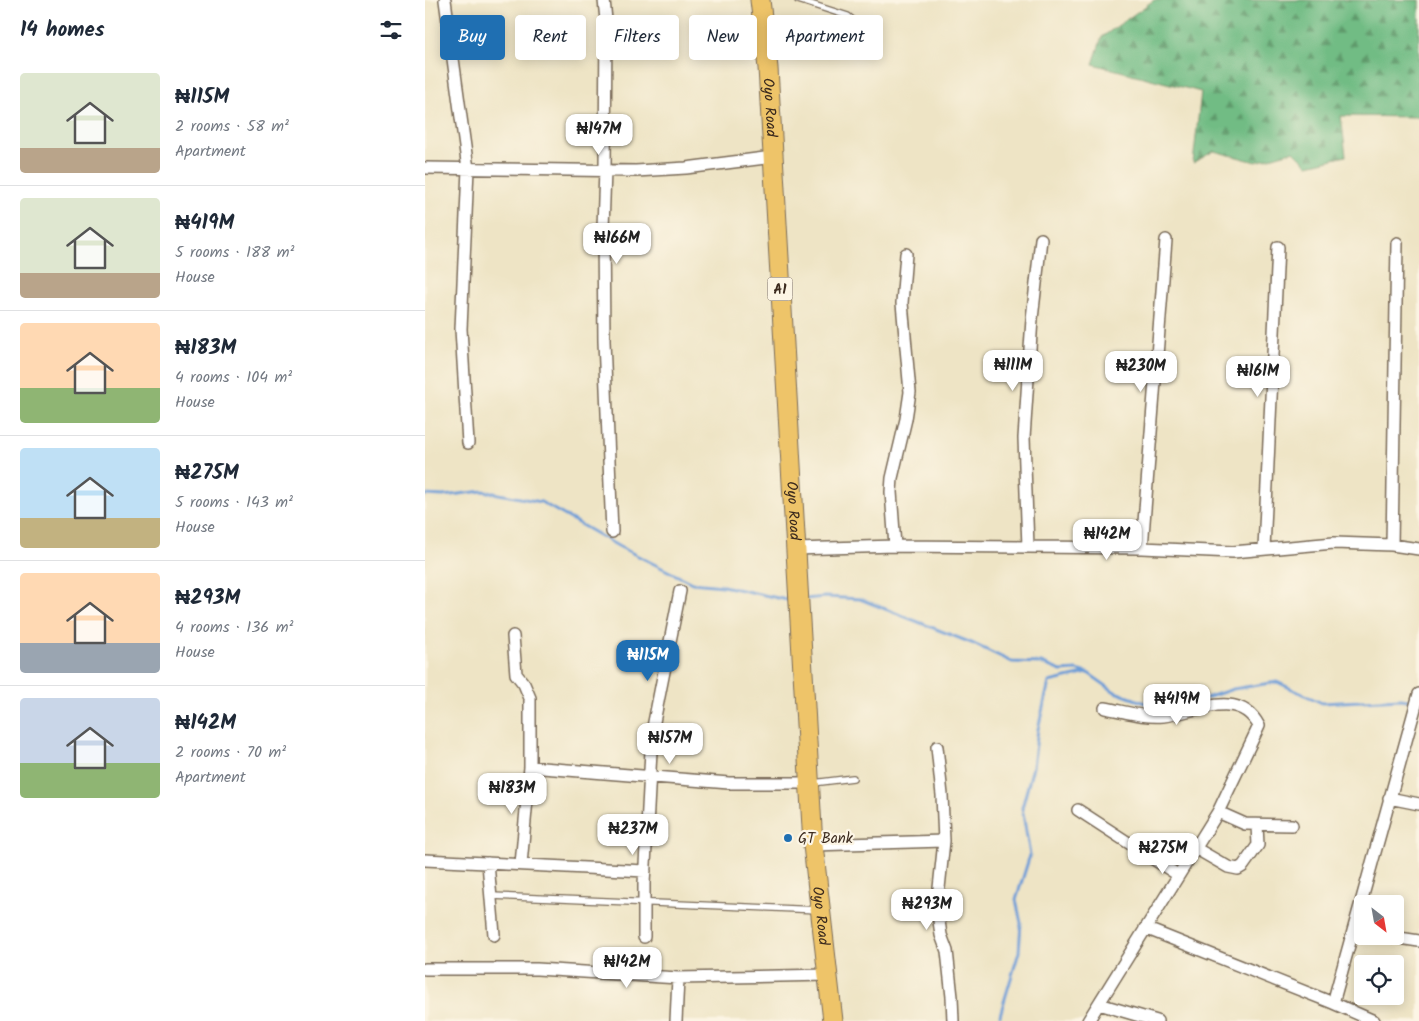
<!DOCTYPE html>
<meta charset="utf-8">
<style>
:root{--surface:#fff;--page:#f6f6f7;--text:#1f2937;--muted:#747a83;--line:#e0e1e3;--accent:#1f6fb2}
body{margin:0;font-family:Kalam,sans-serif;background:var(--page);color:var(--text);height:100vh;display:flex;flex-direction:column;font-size:19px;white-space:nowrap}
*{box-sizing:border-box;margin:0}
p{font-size:16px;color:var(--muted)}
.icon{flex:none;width:28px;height:28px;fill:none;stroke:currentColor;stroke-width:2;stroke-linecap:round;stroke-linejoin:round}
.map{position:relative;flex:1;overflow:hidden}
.panel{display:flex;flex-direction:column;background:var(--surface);width:425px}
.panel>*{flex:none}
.banner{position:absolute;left:15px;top:15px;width:475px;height:45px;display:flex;gap:10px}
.needle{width:32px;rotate:149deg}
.fabs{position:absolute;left:929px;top:895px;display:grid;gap:10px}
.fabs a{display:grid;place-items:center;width:50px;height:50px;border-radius:5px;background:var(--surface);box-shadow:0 2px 12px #0003;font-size:25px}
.price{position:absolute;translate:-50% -42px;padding:0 11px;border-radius:10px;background:#fff;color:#222;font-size:16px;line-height:32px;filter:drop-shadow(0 1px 2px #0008)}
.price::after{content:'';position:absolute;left:50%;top:30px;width:15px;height:11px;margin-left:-8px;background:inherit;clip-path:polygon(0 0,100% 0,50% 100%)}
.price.on{background:var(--accent);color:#fff}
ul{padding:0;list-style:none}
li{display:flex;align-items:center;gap:15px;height:125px;padding:0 20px}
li+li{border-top:1px solid var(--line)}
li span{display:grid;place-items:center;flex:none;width:140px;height:100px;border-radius:5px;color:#555}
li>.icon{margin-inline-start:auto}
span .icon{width:60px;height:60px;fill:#fffc;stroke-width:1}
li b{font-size:21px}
h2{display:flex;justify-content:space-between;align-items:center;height:60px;padding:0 20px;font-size:21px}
.tag{padding:0 18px;border-radius:5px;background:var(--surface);box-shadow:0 2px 12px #0003;font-size:18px;line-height:45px}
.tag.on{background:var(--accent);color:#fff}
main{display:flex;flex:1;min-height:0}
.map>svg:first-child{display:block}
.forest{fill:url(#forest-firs);stroke:#567351}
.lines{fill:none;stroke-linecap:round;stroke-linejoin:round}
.stream{stroke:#6d9dd7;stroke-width:3}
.service-casing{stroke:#7a6b58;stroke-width:8}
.minor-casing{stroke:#7a6b58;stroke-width:14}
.trunk-casing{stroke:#7a6b58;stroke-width:21}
.service{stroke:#fff;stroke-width:5.5}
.minor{stroke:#fff;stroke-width:11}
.trunk{stroke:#eec469;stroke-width:19}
.poi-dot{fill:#1f6fb2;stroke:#fcf5e5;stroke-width:2}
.labels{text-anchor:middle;stroke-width:4.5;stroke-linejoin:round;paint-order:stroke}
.shield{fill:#fcf5e5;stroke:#75675a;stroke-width:1}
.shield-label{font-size:14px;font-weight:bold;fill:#3b2a1e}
.street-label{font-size:15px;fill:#3b2a1e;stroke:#fcf5e5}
.poi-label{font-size:15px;fill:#3b2a1e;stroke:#fcf5e5;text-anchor:start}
</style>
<main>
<section class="panel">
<h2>14 homes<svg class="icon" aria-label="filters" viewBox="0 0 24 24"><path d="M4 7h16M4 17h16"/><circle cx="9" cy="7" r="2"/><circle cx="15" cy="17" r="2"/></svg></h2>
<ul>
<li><span style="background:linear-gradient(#dfe7d0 75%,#b9a48a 0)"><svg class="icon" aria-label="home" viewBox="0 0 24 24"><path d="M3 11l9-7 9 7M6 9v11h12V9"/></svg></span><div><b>₦115M</b><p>2 rooms · 58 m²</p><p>Apartment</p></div></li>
<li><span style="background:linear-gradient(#dfe7d0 75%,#b9a48a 0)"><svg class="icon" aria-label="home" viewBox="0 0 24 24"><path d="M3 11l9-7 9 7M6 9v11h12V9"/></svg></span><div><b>₦419M</b><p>5 rooms · 188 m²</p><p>House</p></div></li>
<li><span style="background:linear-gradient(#ffd9b3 65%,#8fb573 0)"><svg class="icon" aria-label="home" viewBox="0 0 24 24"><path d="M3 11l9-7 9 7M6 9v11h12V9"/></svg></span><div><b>₦183M</b><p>4 rooms · 104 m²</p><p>House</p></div></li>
<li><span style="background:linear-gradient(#bfe0f5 70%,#c2b280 0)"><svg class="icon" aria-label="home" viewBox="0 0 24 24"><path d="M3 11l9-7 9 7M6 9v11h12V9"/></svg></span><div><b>₦275M</b><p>5 rooms · 143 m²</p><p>House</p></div></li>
<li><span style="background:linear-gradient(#ffd9b3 70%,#9aa5b1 0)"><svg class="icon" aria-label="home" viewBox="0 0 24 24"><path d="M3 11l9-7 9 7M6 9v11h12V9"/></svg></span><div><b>₦293M</b><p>4 rooms · 136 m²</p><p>House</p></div></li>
<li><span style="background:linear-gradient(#c9d6e8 65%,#8fb573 0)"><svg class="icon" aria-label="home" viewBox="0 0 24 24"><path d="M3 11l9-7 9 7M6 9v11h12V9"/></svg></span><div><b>₦142M</b><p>2 rooms · 70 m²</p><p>Apartment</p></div></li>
</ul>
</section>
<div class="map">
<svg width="994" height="1021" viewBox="0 0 994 1021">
<defs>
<pattern id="forest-firs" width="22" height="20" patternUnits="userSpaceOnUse" patternTransform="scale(1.25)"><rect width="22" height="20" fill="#71bc84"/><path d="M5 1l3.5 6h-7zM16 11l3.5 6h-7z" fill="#5e996b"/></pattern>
</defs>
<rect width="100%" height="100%" fill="#fcf5e5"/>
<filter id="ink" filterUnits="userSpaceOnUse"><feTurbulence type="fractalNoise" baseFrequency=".02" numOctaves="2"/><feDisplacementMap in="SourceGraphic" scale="10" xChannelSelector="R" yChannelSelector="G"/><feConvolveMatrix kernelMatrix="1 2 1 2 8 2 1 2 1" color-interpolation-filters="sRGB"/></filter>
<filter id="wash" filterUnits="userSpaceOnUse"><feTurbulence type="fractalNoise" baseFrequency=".0096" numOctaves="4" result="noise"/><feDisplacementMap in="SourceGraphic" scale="20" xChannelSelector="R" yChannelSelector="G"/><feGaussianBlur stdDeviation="1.12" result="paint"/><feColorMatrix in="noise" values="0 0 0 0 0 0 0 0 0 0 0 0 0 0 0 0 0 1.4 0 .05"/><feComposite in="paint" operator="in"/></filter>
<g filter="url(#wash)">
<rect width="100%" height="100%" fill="#eee4c5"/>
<path class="forest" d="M729 0H994V117L916 116 921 156 883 165 869 151 831 162 789 151 768 163 776 92 668 64 677 37Z"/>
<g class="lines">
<path class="stream" d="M0 495 18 496 58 491 116 502 193 546 267 583 298 586 362 600H368
M380 599 400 597 435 599 549 644 587 662 616 663 636 671 652 670 663 673 690 692 731 707 751 708 808 689 852 682 897 703 976 699 989 701
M575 1015 594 952 596 923 591 900 605 855 597 808 608 767 613 729 624 682 663 673"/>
</g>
</g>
<g filter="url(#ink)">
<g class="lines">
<g class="service-casing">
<path id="service" d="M373 0 423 16 429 21 433 34 428 40 421 43 375 40
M388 783 428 778
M66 896 394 910"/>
</g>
<g class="minor-casing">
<path id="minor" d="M20 0 43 169 36 329 43 443
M179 0 181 20 180 170 178 228 179 341 187 532
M0 168 211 171 261 168 348 157
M967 545 972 243
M470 546 466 492 467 478 481 419 485 392 477 303 481 254
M603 547 599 438 607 319 616 239
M717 548 741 240
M370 549 470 546 603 547 717 548 808 552 909 543 967 545 994 549
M839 549 853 247
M88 636 91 674 99 684 105 698V767L96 864
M512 747 517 795 519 841 512 907 516 935 522 951 527 997 528 1021
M105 767 304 783H385
M964 798 994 804
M653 810 753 875
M793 812 820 824 867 825
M388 845 519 841
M770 848 803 867 813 869 818 866 833 845 832 825
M0 860 220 871
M63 863 69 935
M720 928 908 1003 949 1021
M961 936 994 941
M219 937V884L227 732 255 591
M0 969H112L253 978 403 975
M908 1003 994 694
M674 1004 732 1021
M251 1021 253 978
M663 1021 793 812 834 726C814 687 769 713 738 716 718 718 698 711 680 708"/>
</g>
<g class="trunk-casing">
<g id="trunk">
<path id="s1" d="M335 0 343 68 388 845 408 1021"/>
</g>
</g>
<use href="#service" class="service"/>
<use href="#minor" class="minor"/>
<use href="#trunk" class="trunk"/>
</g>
</g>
<circle class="poi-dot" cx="363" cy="838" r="5"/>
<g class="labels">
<rect class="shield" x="342.5" y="277.5" width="25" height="23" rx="4"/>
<g class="shield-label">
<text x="355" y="294">A1</text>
</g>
<g class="street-label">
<text dy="5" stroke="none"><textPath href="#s1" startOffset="108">Oyo Road</textPath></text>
<text dy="5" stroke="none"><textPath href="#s1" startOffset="512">Oyo Road</textPath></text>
<text dy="5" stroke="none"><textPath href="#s1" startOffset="918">Oyo Road</textPath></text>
</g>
<g class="poi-label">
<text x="373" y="843">GT Bank</text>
</g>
</g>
</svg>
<div class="fabs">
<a><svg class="needle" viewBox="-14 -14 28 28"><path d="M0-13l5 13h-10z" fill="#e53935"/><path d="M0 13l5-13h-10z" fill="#747a83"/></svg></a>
<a><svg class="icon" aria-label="locate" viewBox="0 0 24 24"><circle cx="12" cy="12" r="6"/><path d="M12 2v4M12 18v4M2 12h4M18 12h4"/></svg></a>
</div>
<b class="price" style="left:174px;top:156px">₦147M</b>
<b class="price" style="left:192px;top:265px">₦166M</b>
<b class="price" style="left:588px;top:392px">₦111M</b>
<b class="price" style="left:716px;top:393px">₦230M</b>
<b class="price" style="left:833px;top:398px">₦161M</b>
<b class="price" style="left:682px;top:561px">₦142M</b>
<b class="price on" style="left:223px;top:682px">₦115M</b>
<b class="price" style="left:752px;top:726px">₦419M</b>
<b class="price" style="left:245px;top:765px">₦157M</b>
<b class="price" style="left:87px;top:815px">₦183M</b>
<b class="price" style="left:208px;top:856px">₦237M</b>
<b class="price" style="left:738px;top:875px">₦275M</b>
<b class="price" style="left:502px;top:931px">₦293M</b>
<b class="price" style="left:202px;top:989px">₦142M</b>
<div class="banner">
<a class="tag on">Buy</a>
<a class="tag">Rent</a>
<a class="tag">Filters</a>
<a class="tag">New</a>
<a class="tag">Apartment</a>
</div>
</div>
</main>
